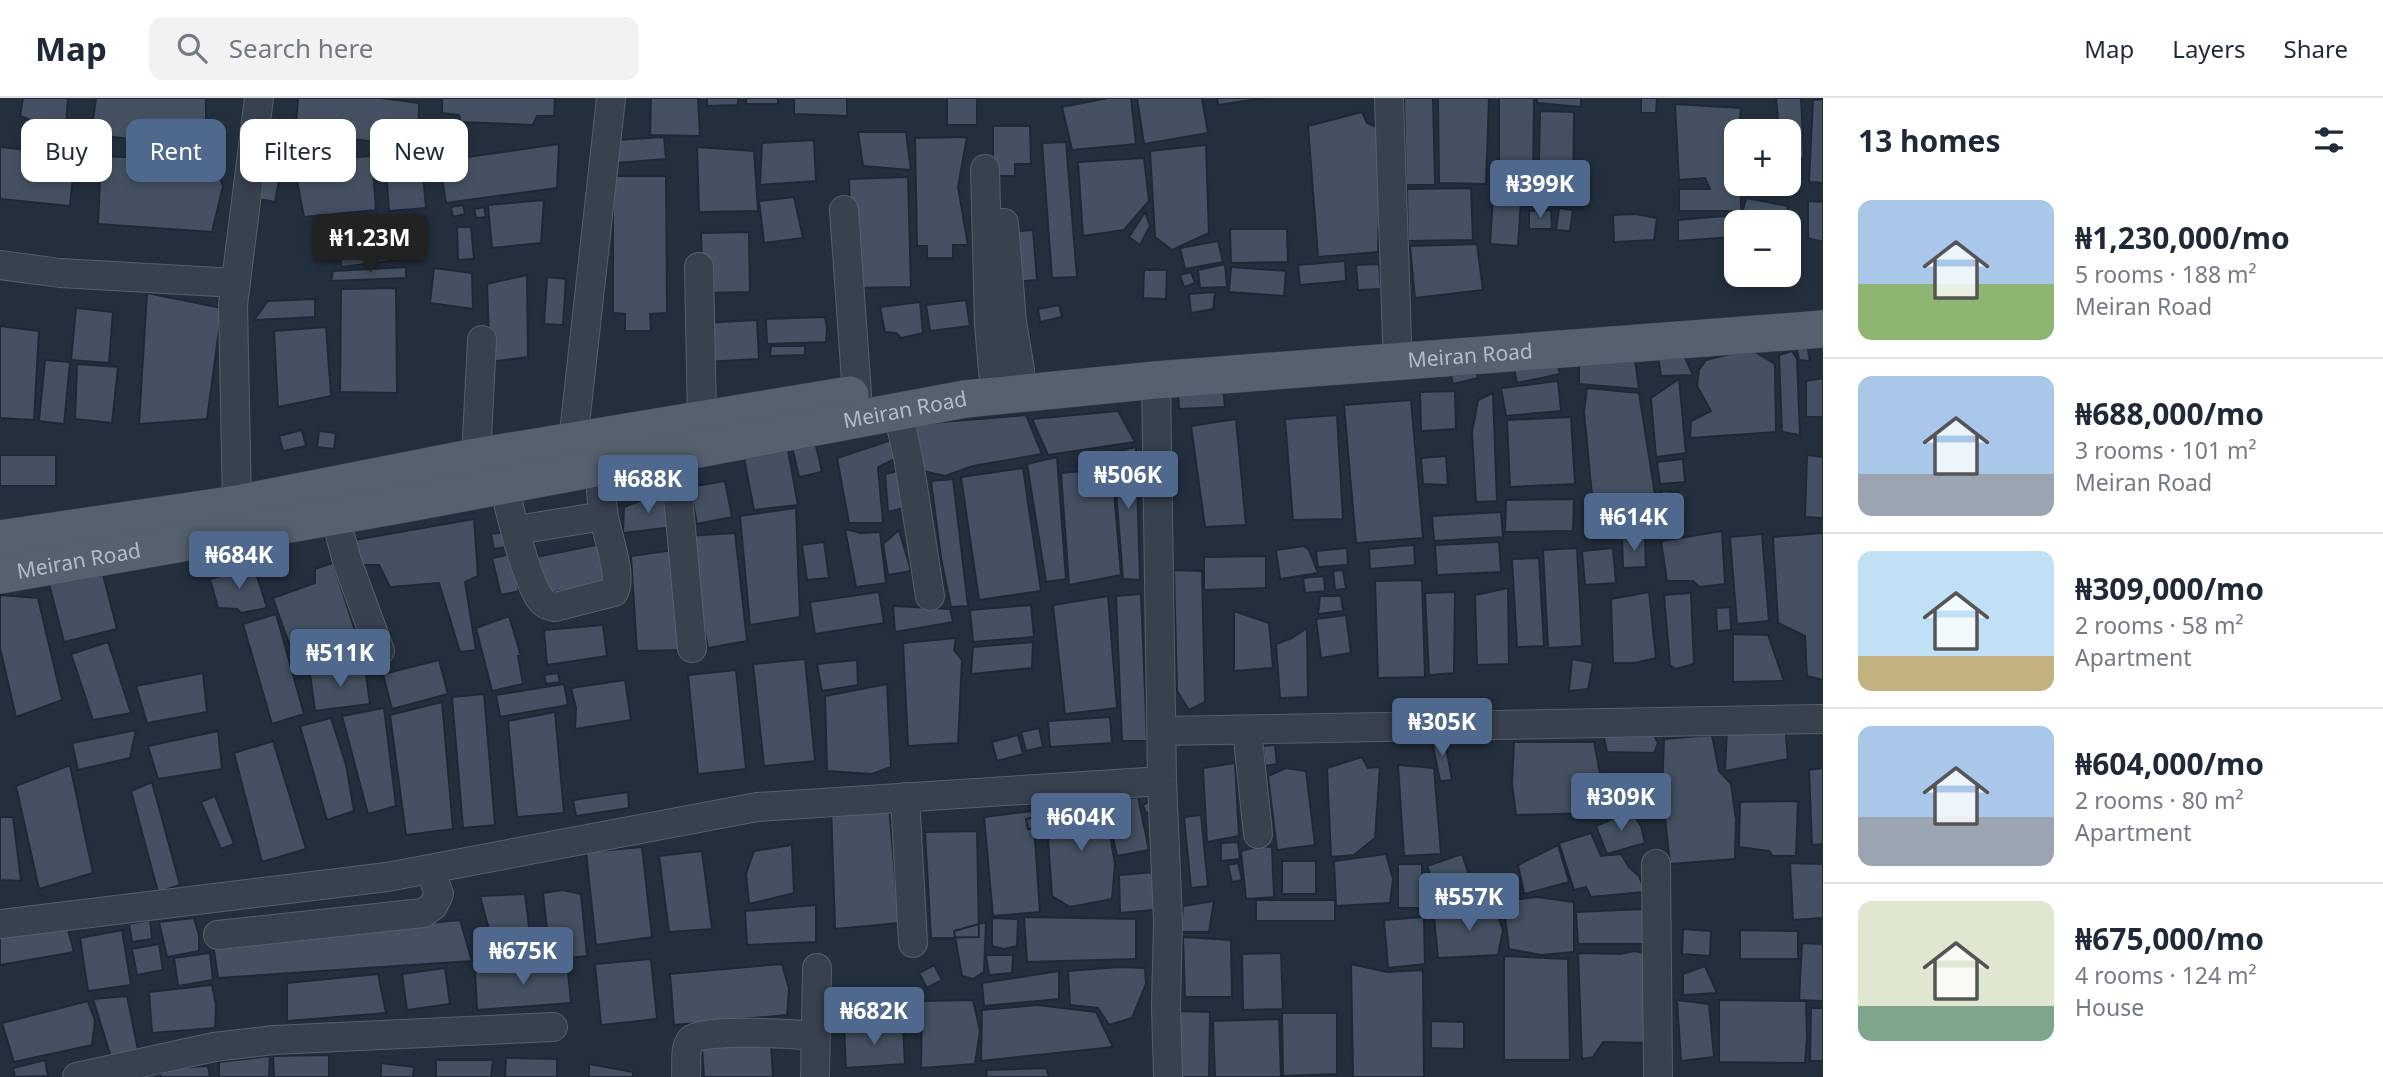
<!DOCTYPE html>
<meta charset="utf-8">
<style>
:root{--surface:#fff;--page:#f2f2f3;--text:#1f2937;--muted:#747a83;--line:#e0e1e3;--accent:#4f688e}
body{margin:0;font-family:"Noto Sans",sans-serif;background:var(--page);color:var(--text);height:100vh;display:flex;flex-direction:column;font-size:26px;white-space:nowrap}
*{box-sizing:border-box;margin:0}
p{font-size:23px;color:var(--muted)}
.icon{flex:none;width:38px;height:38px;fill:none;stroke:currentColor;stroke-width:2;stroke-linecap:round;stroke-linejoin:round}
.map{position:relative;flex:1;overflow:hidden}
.sheet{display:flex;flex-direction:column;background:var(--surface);width:560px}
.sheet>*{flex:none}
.hud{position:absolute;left:21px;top:21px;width:665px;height:63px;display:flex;gap:14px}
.buttons{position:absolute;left:1724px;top:21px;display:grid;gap:14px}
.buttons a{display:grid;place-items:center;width:77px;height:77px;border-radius:14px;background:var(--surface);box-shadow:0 4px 10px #0003;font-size:35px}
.price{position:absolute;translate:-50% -60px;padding:0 16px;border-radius:7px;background:var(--accent);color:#fff;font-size:23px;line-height:46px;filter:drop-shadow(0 2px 4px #0008)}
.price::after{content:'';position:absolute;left:50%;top:42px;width:21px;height:16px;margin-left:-10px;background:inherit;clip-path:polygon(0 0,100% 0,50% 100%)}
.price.on{background:#222;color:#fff}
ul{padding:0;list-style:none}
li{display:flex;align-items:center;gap:21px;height:175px;padding:0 35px}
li+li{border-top:2px solid var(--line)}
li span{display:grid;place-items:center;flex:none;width:196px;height:140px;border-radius:14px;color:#555}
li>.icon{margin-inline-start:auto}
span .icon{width:84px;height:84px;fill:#fffc;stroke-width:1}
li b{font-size:30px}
h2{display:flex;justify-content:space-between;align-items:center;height:84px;padding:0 35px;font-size:30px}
.tag{padding:0 24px;border-radius:14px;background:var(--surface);box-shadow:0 4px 10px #0003;font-size:24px;line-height:63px}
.tag.on{background:var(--accent);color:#fff}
header{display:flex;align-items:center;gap:42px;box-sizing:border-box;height:98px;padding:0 35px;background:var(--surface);border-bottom:2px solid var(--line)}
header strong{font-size:33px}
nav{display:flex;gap:38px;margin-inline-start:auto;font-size:24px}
.search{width:490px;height:63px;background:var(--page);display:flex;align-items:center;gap:18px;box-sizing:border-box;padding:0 24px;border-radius:14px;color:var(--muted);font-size:26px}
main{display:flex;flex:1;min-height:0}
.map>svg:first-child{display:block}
.building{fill:#455162;stroke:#1f2835;stroke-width:2}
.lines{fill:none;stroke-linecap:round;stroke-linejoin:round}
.minor-casing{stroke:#565f6c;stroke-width:30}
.major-casing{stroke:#414a57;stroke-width:38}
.minor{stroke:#38414e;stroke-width:28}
.major{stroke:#56606e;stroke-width:37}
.labels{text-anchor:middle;stroke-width:7;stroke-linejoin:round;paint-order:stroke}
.street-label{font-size:21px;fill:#b4bcc9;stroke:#1d2633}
</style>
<header>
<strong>Map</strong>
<div class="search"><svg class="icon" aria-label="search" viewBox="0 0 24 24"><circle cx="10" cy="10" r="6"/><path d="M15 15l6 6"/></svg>Search here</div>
<nav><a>Map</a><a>Layers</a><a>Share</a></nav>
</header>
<main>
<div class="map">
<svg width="1823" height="979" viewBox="0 0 1823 979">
<rect width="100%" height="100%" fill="#242f3e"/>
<path class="building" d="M23 0H68L65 40 27 42 28 21 20 18Z
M96 0H206V48L91 37Z
M298 0H381L419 5 418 42 386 39V45L334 39 331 43 295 38Z
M442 0H555L554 18H537L533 27 461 24 459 17 442 15Z
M651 0H698L700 38 650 37Z
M707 0H738V7L707 8Z
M746 0H778V6H746Z
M794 0H847V18L794 16Z
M947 0H977V27H947Z
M1108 0H1131L1136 46 1072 52 1062 9Z
M1137 0H1202L1208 35 1144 46Z
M1217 0H1265L1218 7Z
M1404 0H1433L1435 87H1406Z
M1438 0H1489L1486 86 1439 85Z
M1499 0H1534L1533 93 1499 95Z
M1537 0H1581V9L1537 5Z
M1641 0H1657L1656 15H1641Z
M1776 0H1801L1804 60H1788V33H1779Z
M1823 1V85L1809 84 1813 2Z
M1675 6 1741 10 1739 33H1736V86H1741V113H1679V91H1710L1705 80 1679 82Z
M1540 13 1574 14 1573 106H1538Z
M1362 14 1367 25 1381 31 1378 154 1318 159 1308 28Z
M993 28H1030L1031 66H1015V78H993Z
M858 34H906L911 72 863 68Z
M664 39 666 61 616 65V42Z
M967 39 958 89 968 147H953V160H927V148H917L915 40Z
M814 42 816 83 760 87 762 45Z
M1066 44 1077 179 1052 180 1042 45Z
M559 46 557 90 446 105 439 63Z
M1206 47 1209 135 1172 152 1155 139 1150 53Z
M0 49 75 57 70 108 0 101Z
M697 49 754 53 758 113 699 114Z
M263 53 284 57 275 104 254 100Z
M421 54 426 110 389 113 385 57Z
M101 58 201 62 219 77 223 88 212 134 98 126Z
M372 58 376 112 304 119 293 63Z
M1144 60 1149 103 1124 132 1083 138 1078 64Z
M1799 65 1800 83 1788 84V66Z
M613 78H666L667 215 650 216 651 233H625V216L613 215Z
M908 79 911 189 852 190 849 81Z
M1471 90 1473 142 1408 143 1407 91Z
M794 99 803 140 764 145 759 103Z
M1746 100 1788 108 1786 120 1784 124H1740Z
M1493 101 1521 103 1518 148 1490 146Z
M544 102 541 145 492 150 488 107Z
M1808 103 1823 104V144L1808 140Z
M463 107 465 116 453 119 451 109Z
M484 109 486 119 476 120 474 111Z
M1559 110 1573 112 1570 133 1556 132Z
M1551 112 1552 131H1529V113Z
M1145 114 1150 128 1140 147 1129 139Z
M1635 116 1657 120 1654 142 1614 144 1613 117Z
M1736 117 1733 139 1678 143V122Z
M390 123 398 162 341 169 338 128Z
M457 129H471L474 161 458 162Z
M1230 131H1287L1288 164 1231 165Z
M1033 132 1037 182 1013 184 1008 134Z
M749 134 750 194 703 195 701 135Z
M1218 143 1223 164 1185 171 1180 150Z
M1477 146 1483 192 1415 200 1410 148Z
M1345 163 1346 183 1300 187 1298 167Z
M1225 166 1227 189 1200 190 1198 172Z
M1379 166 1381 191 1358 192 1356 167Z
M406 169V180L331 183 333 173Z
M1231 169 1286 173 1284 198 1229 194Z
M434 170 472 175 473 211 430 205Z
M1144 172H1167L1166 201 1143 200Z
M1191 174 1195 185 1184 189 1180 177Z
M527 177 528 259 490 264 487 186Z
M547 179 566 181 563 227 544 226Z
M396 190 397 295 340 294 341 191Z
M1215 194 1213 211 1191 215 1189 196Z
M147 195 222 210 207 321 139 326Z
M315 201V219L254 222 268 203Z
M966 202 970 228 930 233 926 207Z
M920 204 923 235 901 240 896 235 885 234 880 209Z
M1059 207 1062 219 1040 224 1038 211Z
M76 210 113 214 109 265 71 262Z
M825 219 827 230 826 244 767 246 766 221Z
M757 222 759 261 705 264 703 225Z
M0 228 39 233 34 322 0 320Z
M326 229 331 298 278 309 274 233Z
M1807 245 1810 263 1799 262 1796 248Z
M771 248H805V257L770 258Z
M1750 251 1775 266 1776 334 1690 340 1691 323 1711 313 1697 288 1699 272 1706 262Z
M1792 253 1797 261 1800 337 1782 334 1779 257Z
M1683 255 1693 277 1661 278 1658 259Z
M1556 261 1560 276 1517 285 1514 270Z
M45 262 70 264 64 326 39 323Z
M1635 262 1639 291 1579 286V265Z
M77 266 118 269 112 325 75 321Z
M1475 267 1478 280 1453 286 1450 273Z
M1823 280V319H1806V283Z
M1679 281 1686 355 1656 359 1651 300Z
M1558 283 1561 313 1506 318 1501 290Z
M1223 290 1225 309 1179 311 1178 293Z
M1587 290 1639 295 1660 428 1626 432 1595 428 1584 314Z
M1455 293 1456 331 1421 333 1420 294Z
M1493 295 1497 403 1476 404 1472 334 1478 302Z
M1411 302 1423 440 1356 445 1344 307Z
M1118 313 1135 344 1048 357 1032 321Z
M1026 317 1042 356 973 368 945 378 919 372 906 327Z
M1337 317 1343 421 1293 422 1285 321Z
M1571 319 1575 386 1510 389 1507 322Z
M1236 321 1246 427 1205 429 1191 328Z
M302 332 306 348 283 353 279 338Z
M319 333 336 335 334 351 317 349Z
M814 339 822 374 799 379 791 344Z
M895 341V361L878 369 883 425H849L837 360Z
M1136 349 1140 482 1123 481 1113 354Z
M788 352 798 407 754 412 744 360Z
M0 357H56V388H0Z
M1807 357 1823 359V420L1805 419Z
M1446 358 1448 387 1423 386 1421 360Z
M1057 359 1066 481 1046 484 1027 366Z
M1683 361 1685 384 1660 386 1657 364Z
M1023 370 1041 493 979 502 961 379Z
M1112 370 1121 477 1069 487 1061 375Z
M903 372V410L888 414 885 376Z
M953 381 968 508 951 509 941 460 931 383Z
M725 383 732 419 697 426 690 389Z
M664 393 673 429 623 435 624 409Z
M1661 393 1678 394 1682 415 1664 417Z
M1574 401 1573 433 1505 434 1506 402Z
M796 410 800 519 750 527 740 418Z
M1501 414 1503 439 1434 443 1432 418Z
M474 421 478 478 465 484 476 552 460 554 439 485 390 489 379 467H359L354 442Z
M845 431 861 435 880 434 886 485 856 489Z
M899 432 911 473 888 477 883 446Z
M1722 433 1725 486 1699 489 1693 483H1667L1661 443Z
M504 434 507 449 494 451 491 436Z
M735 435 747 543 708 550 685 438Z
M1823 435V582L1807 578 1805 538 1778 525 1773 439Z
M1762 436 1769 523 1737 526 1730 439Z
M1645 439 1646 469 1623 470 1622 441Z
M824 444 829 480 807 482 802 447Z
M1499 444 1501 474 1437 477 1435 447Z
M601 446 609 484 544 496 536 459Z
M1414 447 1415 467 1370 471 1369 451Z
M1304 448 1309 452 1318 475 1280 481 1276 452Z
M1347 450 1348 467 1318 469 1316 453Z
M1577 450 1582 548 1548 550 1543 452Z
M1613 450 1616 485 1585 487 1582 453Z
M680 451 682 552 637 553 631 458Z
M511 456 519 493 501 497 492 460Z
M1266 458V490L1204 492V459Z
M1539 460 1544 548 1517 549 1512 461Z
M333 465 362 554 335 563 329 545 293 557 273 500 315 485V471Z
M254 468 267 510 241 515 237 511 218 510 210 481Z
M101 469 117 531 64 544 47 478Z
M1174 472 1202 473 1205 604 1189 612 1177 593Z
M1343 472 1346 491 1335 492 1333 473Z
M1324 478 1325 493 1305 495 1303 480Z
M1422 482 1425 579 1378 580 1375 483Z
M1508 490 1509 566 1477 567 1475 497Z
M879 494 884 525 815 536 810 504Z
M1455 494 1454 575 1429 577 1425 495Z
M1649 494 1656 560 1635 565H1613L1611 501Z
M1691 495 1694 566 1676 571 1670 567 1664 497Z
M1141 496 1147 643H1122L1116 498Z
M0 497 38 500 62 602 16 619 0 550Z
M1108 498 1117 610 1065 616 1053 507Z
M1320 498H1341L1343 513 1318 516Z
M1031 507 1034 539 973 544 970 512Z
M893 508 950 511 953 524 895 534Z
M1730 509 1731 532 1717 533 1716 510Z
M1234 513 1269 525 1273 570 1234 573Z
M276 516 304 616 272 626 243 526Z
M1346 517 1351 555 1321 560 1316 521Z
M509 518 521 558H518L523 586 492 593 476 530Z
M603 527 607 558 547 567 544 532Z
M1307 530 1308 599 1280 600 1276 546 1292 540Z
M1733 536 1768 537 1784 583 1733 584Z
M956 540 954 552 962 562 958 645 908 648 903 545Z
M108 544 131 615 93 622 71 556Z
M1033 544 1032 570 971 576 973 549Z
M805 561 815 663 764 668 753 566Z
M1572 561 1593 565 1588 591 1569 593Z
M439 562 448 596 392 611 383 576Z
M857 562 858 587 822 593 817 566Z
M365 569 370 606 315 613 310 576Z
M736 572 746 671 698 676 688 577Z
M203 575 207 614 147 625 136 588Z
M558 575 560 584 546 586 544 577Z
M625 582 631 622 575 631 576 610 571 590Z
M564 586 568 607 500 619 496 597Z
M887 586 891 669 872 676 827 673 825 598Z
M484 596 495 727 463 730 452 599Z
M442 604 453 731 406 737 390 617Z
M384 610 396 708 368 716 342 618Z
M555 614 564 715 517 719 508 623Z
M1110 619 1112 645 1050 649 1048 623Z
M331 620 346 667 354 713 327 722 300 628Z
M1785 628 1788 661 1725 673 1727 632Z
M1039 630 1043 649 1026 653 1021 634Z
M1602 631 1652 634 1658 645 1654 655 1607 654Z
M136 632 130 660 78 672 72 645Z
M218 633 222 671 158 681 148 648Z
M1018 637 1023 656 997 663 992 644Z
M1444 637 1452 682 1440 683 1431 638Z
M1712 637 1719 673 1731 686 1736 722 1735 761 1670 766 1662 692 1664 641Z
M273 643 306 751 262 764 234 655Z
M1514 644H1594L1601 681 1596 715 1516 717 1512 686Z
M1275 647 1277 666 1265 668 1263 648Z
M1362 659 1368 670 1380 669 1375 740 1354 757 1331 759 1327 670Z
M1235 665 1239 738 1207 744 1203 670Z
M70 667 93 775 39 791 16 688Z
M1398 667 1434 670 1441 756 1404 758Z
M1286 670 1306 673 1315 747 1277 752 1268 678Z
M1823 670V746L1812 747 1809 672Z
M152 684 180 787 158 794 131 693Z
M628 694 629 710 576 718 573 702Z
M215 698 234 746 221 751 201 704Z
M1138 699 1149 752 1117 758 1106 705Z
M1157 699 1161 711 1146 715 1143 707Z
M1086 700 1102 702 1108 724 1115 766 1112 801 1070 809 1052 798 1046 712Z
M1798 703 1796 758H1773L1769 753 1739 749 1740 704Z
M831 707 889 709 899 825 835 831Z
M1033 713 1040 814 993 818 984 719Z
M1631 713 1641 728 1645 745 1607 756 1596 728Z
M1201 717 1208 788 1191 790 1184 719Z
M1041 718 1043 728 1028 731 1026 721Z
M0 719H13L21 783 0 782Z
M977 733 979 839 931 840 925 734Z
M1591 735 1601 758 1621 756 1629 769 1639 778 1645 794 1591 799 1586 789 1574 792 1559 745Z
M1238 744 1240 761 1221 763V745Z
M792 747 794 795 749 806 746 776 754 753Z
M1558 747 1569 784 1524 796 1518 767Z
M1260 748 1272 749 1274 799 1246 801 1241 753Z
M642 749 652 839 596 847 586 754Z
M702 753 712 831 669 834 659 758Z
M1386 756 1393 781 1390 805 1336 808 1334 763Z
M1462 756 1471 783 1437 795 1427 768Z
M1282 763H1316V796H1282Z
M1238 765 1242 782 1232 784 1228 767Z
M1790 765 1823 766V820L1793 822Z
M1398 766H1422V810H1398Z
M1156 774 1164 811 1120 815 1119 777Z
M1498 779 1505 794 1480 805 1443 813 1435 799Z
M562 792 581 796 587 858 569 860 550 858 543 795Z
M525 796 532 853 497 862 480 798Z
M1537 799 1574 804V854L1541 857 1509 851 1503 803Z
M1256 802H1335V823H1256Z
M1214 803 1209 834H1181L1183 808Z
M1493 804 1503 832 1498 857 1438 860 1434 820Z
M816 807V844L747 847 745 813Z
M1645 811 1644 846H1578L1576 814Z
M1024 819 1136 821V861L1027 864Z
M1424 819 1425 866 1388 870 1384 822Z
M194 820 199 837V853L167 859 159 824Z
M992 820 1018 821 1017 848 1004 851 992 848Z
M150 822 152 841 132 844 129 826Z
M460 822 472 863 218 880 213 846Z
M986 824 984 874 973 881 962 878 954 833Z
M67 828 74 854 0 867V838Z
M1683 831 1711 833 1710 858 1682 856Z
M122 832 131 887 88 893 80 840Z
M1740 832 1798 833V861H1740Z
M1183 839 1231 842 1232 899H1185Z
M1802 845 1823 846V903L1799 902Z
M159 846 163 872 137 877 132 851Z
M1634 853 1649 856 1651 945 1603 944 1593 959 1582 961 1578 855 1621 856Z
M210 855 213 882 178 888 174 860Z
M1281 855 1283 911 1243 912 1242 856Z
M986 857H1013L1012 875 989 877Z
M1504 858 1568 861 1570 962H1504Z
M651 861 657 921 601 927 595 866Z
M567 864 571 905 477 912 475 873Z
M782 866 789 891 787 917 674 927 670 876Z
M1351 866 1387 874 1423 872 1424 979H1353Z
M934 867 942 882 927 890 919 875Z
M1705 868 1717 895 1683 897V876Z
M1119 869 1145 870 1146 886 1132 920 1109 927 1098 910 1070 907 1068 873Z
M445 870 450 906 407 912 402 876Z
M1059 873V901L984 908 982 885Z
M378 876 386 915 287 923V885Z
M212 887 216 907 215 930 152 935 149 894Z
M127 898 139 957 112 962 93 901Z
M973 902 980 933 975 966 921 970 922 903Z
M1677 902 1709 906 1714 959 1681 963Z
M1719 902 1806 903 1807 939 1805 965 1719 964Z
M88 903 95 923 92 947 14 964 2 925Z
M1037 907 1096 914 1113 949 981 963 982 912Z
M1811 910H1823V963H1810Z
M1175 913 1210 914 1209 979H1174Z
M1282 915H1337V976L1283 978Z
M1279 921 1281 979H1215L1213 923Z
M1431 923 1464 924V951L1431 950Z
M903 928 905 966 846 970 844 931Z
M771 945 773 979H704L702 949Z
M329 957V979H274L273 958Z
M270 958 269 979H219V964Z
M506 960 557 961V979H505Z
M45 962 48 978 15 979 13 970Z
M436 962H493L491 979H436Z
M381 965 414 969 413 979H381Z
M589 966 633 974V979H589Z
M208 968 210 979H161L159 971Z
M1046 970 1049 979H987L986 972Z"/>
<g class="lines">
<g class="minor-casing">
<path id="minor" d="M1389 0 1397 242
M985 71 989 225 993 274
M844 112 857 296
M1004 125 1012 224 1020 272
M0 167 60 175 236 185
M699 169 702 322
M1156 282 1162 683 1168 823 1166 908 1168 979
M898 314 909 364 930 498
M573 344 611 0
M674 355 692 550
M476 359 482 242
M501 369C505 396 525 481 541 502 545 507 550 508 555 509L614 494C623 479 607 437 604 419 601 402 601 385 599 369
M237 406 233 207 259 0
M335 418 347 463 380 553
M517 432 603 418
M1247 632 1258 736
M1162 633 1823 621
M905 699 913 845
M1656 766 1658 979
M0 826 387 779 757 709 1162 683
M218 837 423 815 433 808 439 796 430 771
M77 979 214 949 274 942 553 929
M686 979C687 969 684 949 691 942 704 930 795 936 816 938
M815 979 817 870"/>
</g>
<g class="major-casing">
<g id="major">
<path d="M0 441 237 406 476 359 850 297"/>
<path id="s1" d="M0 477 398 407 965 301 1156 282 1823 231"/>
</g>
</g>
<use href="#minor" class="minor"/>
<use href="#major" class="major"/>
</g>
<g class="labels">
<g class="street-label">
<text dy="7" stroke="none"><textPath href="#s1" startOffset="1488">Meiran Road</textPath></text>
<text dy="7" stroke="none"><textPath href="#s1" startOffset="920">Meiran Road</textPath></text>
<text dy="7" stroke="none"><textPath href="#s1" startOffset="80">Meiran Road</textPath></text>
</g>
</g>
</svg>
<div class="buttons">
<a>+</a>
<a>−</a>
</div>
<b class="price" style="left:1540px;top:122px">₦399K</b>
<b class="price on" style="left:370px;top:176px">₦1.23M</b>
<b class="price" style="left:1128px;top:413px">₦506K</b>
<b class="price" style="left:648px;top:417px">₦688K</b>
<b class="price" style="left:1634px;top:455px">₦614K</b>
<b class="price" style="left:239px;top:493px">₦684K</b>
<b class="price" style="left:340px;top:591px">₦511K</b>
<b class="price" style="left:1442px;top:660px">₦305K</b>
<b class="price" style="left:1621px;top:735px">₦309K</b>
<b class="price" style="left:1081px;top:755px">₦604K</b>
<b class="price" style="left:1469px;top:835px">₦557K</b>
<b class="price" style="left:523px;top:889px">₦675K</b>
<b class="price" style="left:874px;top:949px">₦682K</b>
<div class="hud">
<a class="tag">Buy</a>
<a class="tag on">Rent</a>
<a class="tag">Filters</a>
<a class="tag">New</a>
</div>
</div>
<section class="sheet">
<h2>13 homes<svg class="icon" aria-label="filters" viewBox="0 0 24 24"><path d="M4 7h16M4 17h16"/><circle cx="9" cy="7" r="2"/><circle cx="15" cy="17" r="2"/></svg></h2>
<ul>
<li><span style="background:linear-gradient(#a9c7e8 60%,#8fb573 0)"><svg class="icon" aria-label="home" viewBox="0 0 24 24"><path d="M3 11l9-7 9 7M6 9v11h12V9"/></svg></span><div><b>₦1,230,000/mo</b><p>5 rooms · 188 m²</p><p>Meiran Road</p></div></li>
<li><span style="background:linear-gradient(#a9c7e8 70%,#9aa5b1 0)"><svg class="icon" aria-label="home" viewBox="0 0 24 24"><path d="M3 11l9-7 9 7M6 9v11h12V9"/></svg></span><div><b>₦688,000/mo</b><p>3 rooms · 101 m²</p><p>Meiran Road</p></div></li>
<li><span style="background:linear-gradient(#bfe0f5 75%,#c2b280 0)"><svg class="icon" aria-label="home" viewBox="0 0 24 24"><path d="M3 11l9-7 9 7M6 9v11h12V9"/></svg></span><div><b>₦309,000/mo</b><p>2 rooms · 58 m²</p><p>Apartment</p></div></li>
<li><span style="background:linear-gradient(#a9c7e8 65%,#9aa5b1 0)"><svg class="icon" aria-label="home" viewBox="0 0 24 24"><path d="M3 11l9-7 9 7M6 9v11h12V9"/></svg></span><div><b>₦604,000/mo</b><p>2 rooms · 80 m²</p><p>Apartment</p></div></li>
<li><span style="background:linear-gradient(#dfe7d0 75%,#7fa58c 0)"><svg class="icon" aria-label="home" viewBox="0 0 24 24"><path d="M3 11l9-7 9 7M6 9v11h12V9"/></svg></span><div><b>₦675,000/mo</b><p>4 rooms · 124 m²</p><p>House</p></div></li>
</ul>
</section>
</main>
